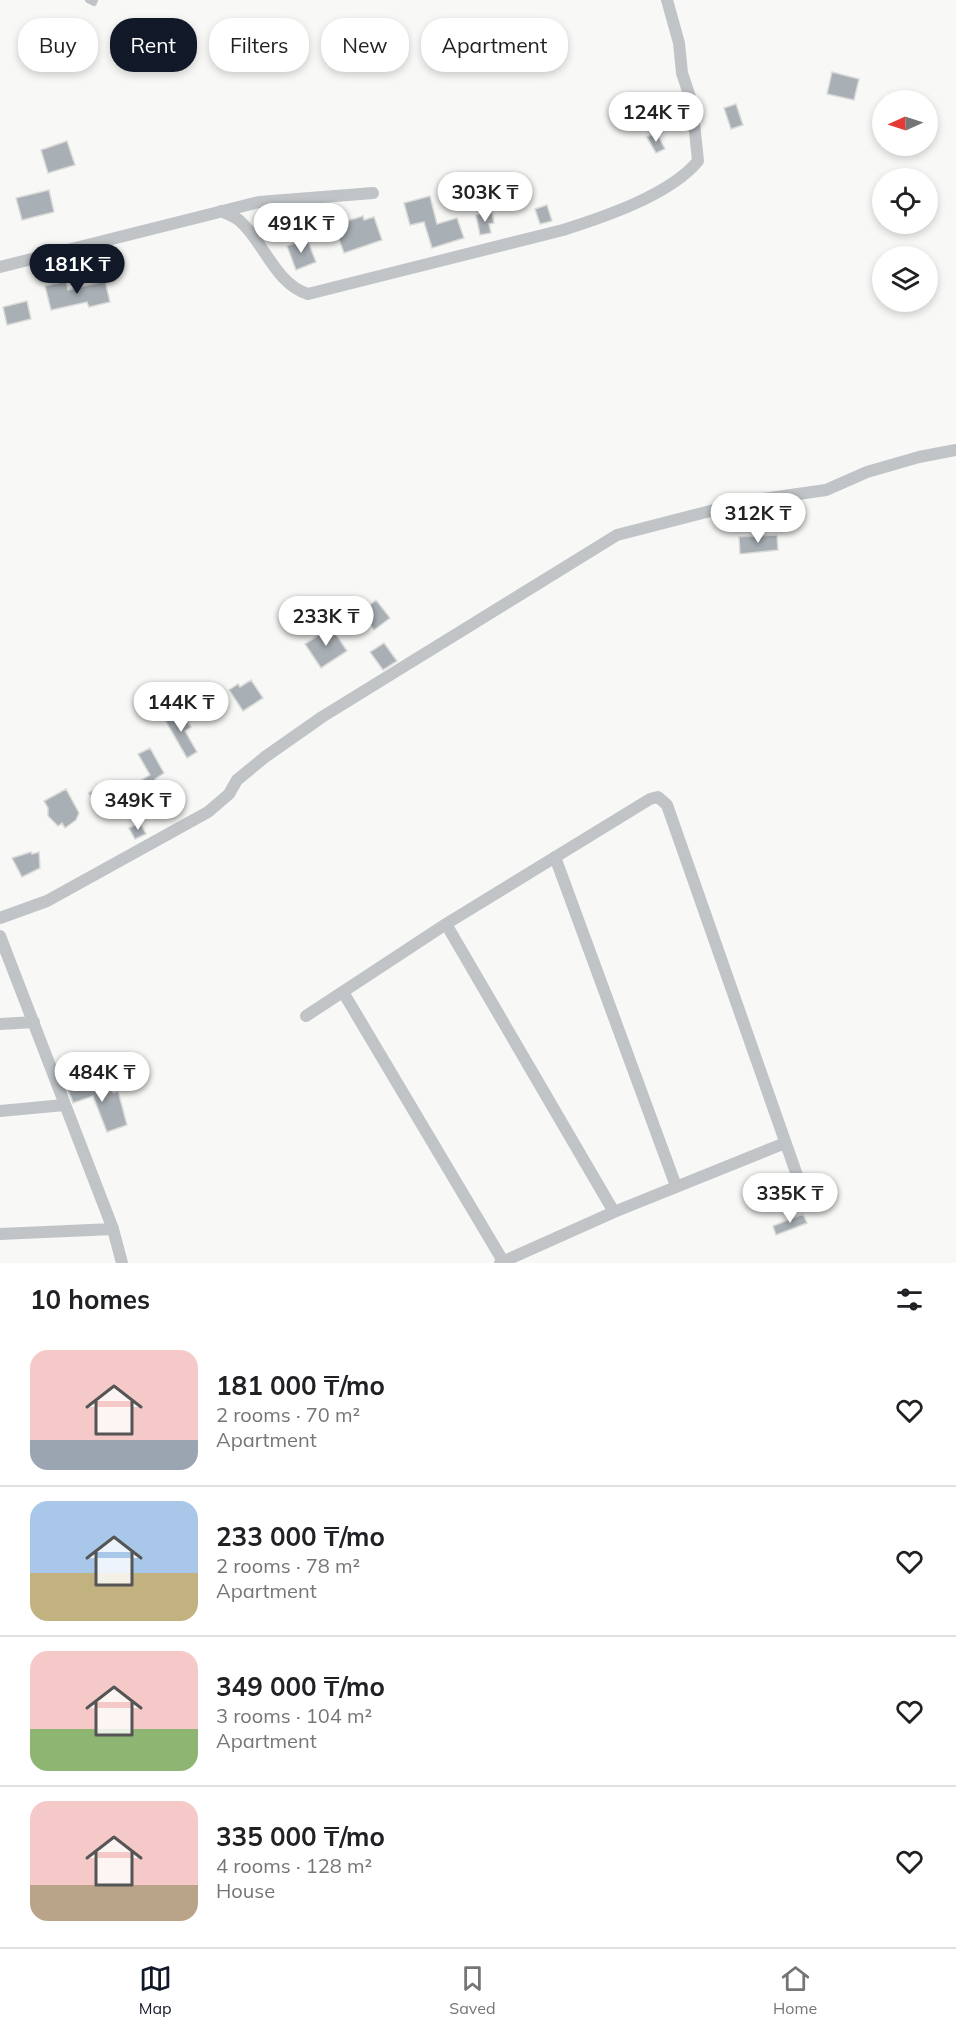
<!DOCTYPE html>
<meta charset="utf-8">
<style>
:root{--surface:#fff;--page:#f6f6f6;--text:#202124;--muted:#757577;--line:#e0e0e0;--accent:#111827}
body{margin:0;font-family:Mulish,sans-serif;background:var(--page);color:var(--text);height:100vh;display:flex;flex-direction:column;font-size:22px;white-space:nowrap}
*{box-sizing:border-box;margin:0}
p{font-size:20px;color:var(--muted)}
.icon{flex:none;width:33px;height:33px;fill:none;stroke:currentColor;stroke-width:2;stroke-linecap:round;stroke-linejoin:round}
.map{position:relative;height:1263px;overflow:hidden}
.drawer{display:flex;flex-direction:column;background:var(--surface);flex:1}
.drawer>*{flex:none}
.hud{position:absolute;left:18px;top:18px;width:600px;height:54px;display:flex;gap:12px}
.needle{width:39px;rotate:267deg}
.tools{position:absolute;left:872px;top:90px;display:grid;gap:12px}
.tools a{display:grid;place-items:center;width:66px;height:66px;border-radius:50%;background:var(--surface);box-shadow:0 3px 9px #0003;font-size:30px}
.price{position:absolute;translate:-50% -51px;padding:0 14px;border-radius:21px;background:#fff;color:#222;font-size:20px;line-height:39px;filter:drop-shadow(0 2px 3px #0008)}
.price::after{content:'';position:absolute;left:50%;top:36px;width:18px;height:14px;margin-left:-9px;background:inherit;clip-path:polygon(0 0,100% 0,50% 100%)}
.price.current{background:var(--accent);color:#fff}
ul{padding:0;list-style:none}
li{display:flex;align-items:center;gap:18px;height:150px;padding:0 30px}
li+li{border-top:2px solid var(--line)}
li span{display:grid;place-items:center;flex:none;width:168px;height:120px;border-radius:18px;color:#555}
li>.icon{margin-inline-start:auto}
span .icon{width:72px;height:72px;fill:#fffc;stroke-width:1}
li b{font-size:26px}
h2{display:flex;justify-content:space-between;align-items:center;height:72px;padding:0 30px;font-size:26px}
.tag{padding:0 21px;border-radius:24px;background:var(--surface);box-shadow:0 3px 9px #0003;font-size:21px;line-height:54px}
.tag.current{background:var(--accent);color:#fff}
.tab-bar{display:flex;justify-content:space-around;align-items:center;height:84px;border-top:2px solid var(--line);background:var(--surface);font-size:16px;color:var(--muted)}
.tab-bar a{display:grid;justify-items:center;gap:3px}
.tab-bar .current{color:var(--accent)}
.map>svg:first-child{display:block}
.building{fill:#a8afb5;stroke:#dadad8;stroke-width:1.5}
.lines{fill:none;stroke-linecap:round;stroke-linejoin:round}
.service{stroke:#c0c4c7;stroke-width:6}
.minor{stroke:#c0c4c7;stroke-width:12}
</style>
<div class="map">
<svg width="956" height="1263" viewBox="0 0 956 1263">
<rect width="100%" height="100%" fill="#f8f8f6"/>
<path class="building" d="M832 72 859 79 854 100 827 94Z
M736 104 743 125 731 129 724 108Z
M656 132 665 149 656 153 647 137Z
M67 141 75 165 48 173 41 150Z
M49 190 54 212 22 220 16 198Z
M430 196 437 224 457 218 464 238 432 248 424 222 410 225 404 203Z
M547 205 552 221 540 224 535 209Z
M492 212 494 223 489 224 491 233 480 235 476 215Z
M363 216 364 220 374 217 382 240 344 253 334 225Z
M307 239 316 262 296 270 287 246Z
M66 281 68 290 105 281 110 302 89 307 87 302 51 310 45 286Z
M27 301 31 319 7 325 3 307Z
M777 535 778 550 740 554 739 537Z
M376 600 390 618 374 630 361 612Z
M331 627 347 651 321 668 305 644Z
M384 643 397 661 383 670 370 652Z
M251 680 263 698 243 711 229 690 238 684 240 687Z
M180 710 191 727 185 731 197 752 187 758 165 720Z
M150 748 164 773 155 779 169 803 163 807 164 812 150 815 133 785 150 775 138 754Z
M108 782 118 800 111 811 100 812 89 793Z
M66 789 79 813 76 820 65 828 62 823 58 826 48 816V808L44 801Z
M140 823 146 834 135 839 129 828Z
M31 852 32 854 39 852 40 868 22 877 12 858Z
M92 1081 107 1086 114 1093 118 1091 127 1125 107 1132 93 1096 73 1103 68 1089Z
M803 1214 807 1223 776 1235 773 1226Z"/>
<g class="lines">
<path class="service" d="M88 0 94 3 95 0"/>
<path class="minor" d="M221 211C228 214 237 217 242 223 265 245 276 284 308 294L563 230C604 217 670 195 698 161L692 103 682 73 679 43 667 0
M0 267 259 202 373 193
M555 857 676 1186
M0 918 47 901 208 812 229 794 237 780 265 757 322 717 617 535 749 501 826 490 867 472 919 457 956 450
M446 924 614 1212
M0 936 113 1229 122 1263
M343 992 503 1261
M306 1016 446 924 650 799 658 797 667 805 805 1198
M0 1024 34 1022
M0 1111 64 1105
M0 1234 113 1229
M500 1263 614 1212 785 1143"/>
</g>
</svg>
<div class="tools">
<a><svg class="needle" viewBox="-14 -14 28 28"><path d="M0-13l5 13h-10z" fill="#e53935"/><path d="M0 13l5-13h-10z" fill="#757577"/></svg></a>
<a><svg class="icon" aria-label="locate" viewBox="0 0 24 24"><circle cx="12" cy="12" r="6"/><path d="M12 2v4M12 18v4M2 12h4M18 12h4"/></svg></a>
<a><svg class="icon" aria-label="layers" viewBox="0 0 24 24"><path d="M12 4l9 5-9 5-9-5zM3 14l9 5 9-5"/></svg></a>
</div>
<b class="price" style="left:656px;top:143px">124K ₸</b>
<b class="price" style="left:485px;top:223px">303K ₸</b>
<b class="price" style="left:301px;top:254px">491K ₸</b>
<b class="price current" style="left:77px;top:295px">181K ₸</b>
<b class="price" style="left:758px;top:544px">312K ₸</b>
<b class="price" style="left:326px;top:647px">233K ₸</b>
<b class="price" style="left:181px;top:733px">144K ₸</b>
<b class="price" style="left:138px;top:831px">349K ₸</b>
<b class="price" style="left:102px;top:1103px">484K ₸</b>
<b class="price" style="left:790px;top:1224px">335K ₸</b>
<div class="hud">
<a class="tag">Buy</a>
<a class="tag current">Rent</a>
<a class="tag">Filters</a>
<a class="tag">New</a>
<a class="tag">Apartment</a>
</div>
</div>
<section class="drawer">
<h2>10 homes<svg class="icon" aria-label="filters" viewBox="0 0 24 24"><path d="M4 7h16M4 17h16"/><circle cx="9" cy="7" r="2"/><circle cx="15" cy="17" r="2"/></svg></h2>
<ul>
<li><span style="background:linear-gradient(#f6c9c9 75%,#9aa5b1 0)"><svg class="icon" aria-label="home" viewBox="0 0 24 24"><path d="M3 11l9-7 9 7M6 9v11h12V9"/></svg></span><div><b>181 000 ₸/mo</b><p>2 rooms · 70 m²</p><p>Apartment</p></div><svg class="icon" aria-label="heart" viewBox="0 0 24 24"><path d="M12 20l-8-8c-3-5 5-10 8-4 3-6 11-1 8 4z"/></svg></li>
<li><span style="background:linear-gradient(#a9c7e8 60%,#c2b280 0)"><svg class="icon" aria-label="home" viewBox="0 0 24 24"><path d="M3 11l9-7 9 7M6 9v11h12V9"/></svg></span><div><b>233 000 ₸/mo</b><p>2 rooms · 78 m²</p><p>Apartment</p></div><svg class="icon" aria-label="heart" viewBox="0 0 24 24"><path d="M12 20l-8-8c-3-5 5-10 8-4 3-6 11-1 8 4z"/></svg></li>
<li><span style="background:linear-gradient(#f6c9c9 65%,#8fb573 0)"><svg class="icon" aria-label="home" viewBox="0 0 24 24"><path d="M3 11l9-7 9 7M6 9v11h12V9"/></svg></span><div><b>349 000 ₸/mo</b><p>3 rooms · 104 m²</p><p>Apartment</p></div><svg class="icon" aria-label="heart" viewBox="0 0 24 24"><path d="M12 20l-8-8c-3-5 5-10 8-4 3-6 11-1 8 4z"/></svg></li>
<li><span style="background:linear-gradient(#f6c9c9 70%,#b9a48a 0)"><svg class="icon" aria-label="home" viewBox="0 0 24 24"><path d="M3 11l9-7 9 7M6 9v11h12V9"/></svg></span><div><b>335 000 ₸/mo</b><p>4 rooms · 128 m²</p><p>House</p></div><svg class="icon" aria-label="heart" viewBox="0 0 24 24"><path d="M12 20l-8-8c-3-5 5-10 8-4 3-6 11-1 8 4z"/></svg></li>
</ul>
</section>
<nav class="tab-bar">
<a class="current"><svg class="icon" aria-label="map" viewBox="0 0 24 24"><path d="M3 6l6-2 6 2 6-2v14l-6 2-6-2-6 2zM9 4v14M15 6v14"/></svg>Map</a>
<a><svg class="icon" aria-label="saved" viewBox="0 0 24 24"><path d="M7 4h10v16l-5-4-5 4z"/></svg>Saved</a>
<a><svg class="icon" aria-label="home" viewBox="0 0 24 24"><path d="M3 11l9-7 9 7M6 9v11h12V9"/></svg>Home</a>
</nav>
